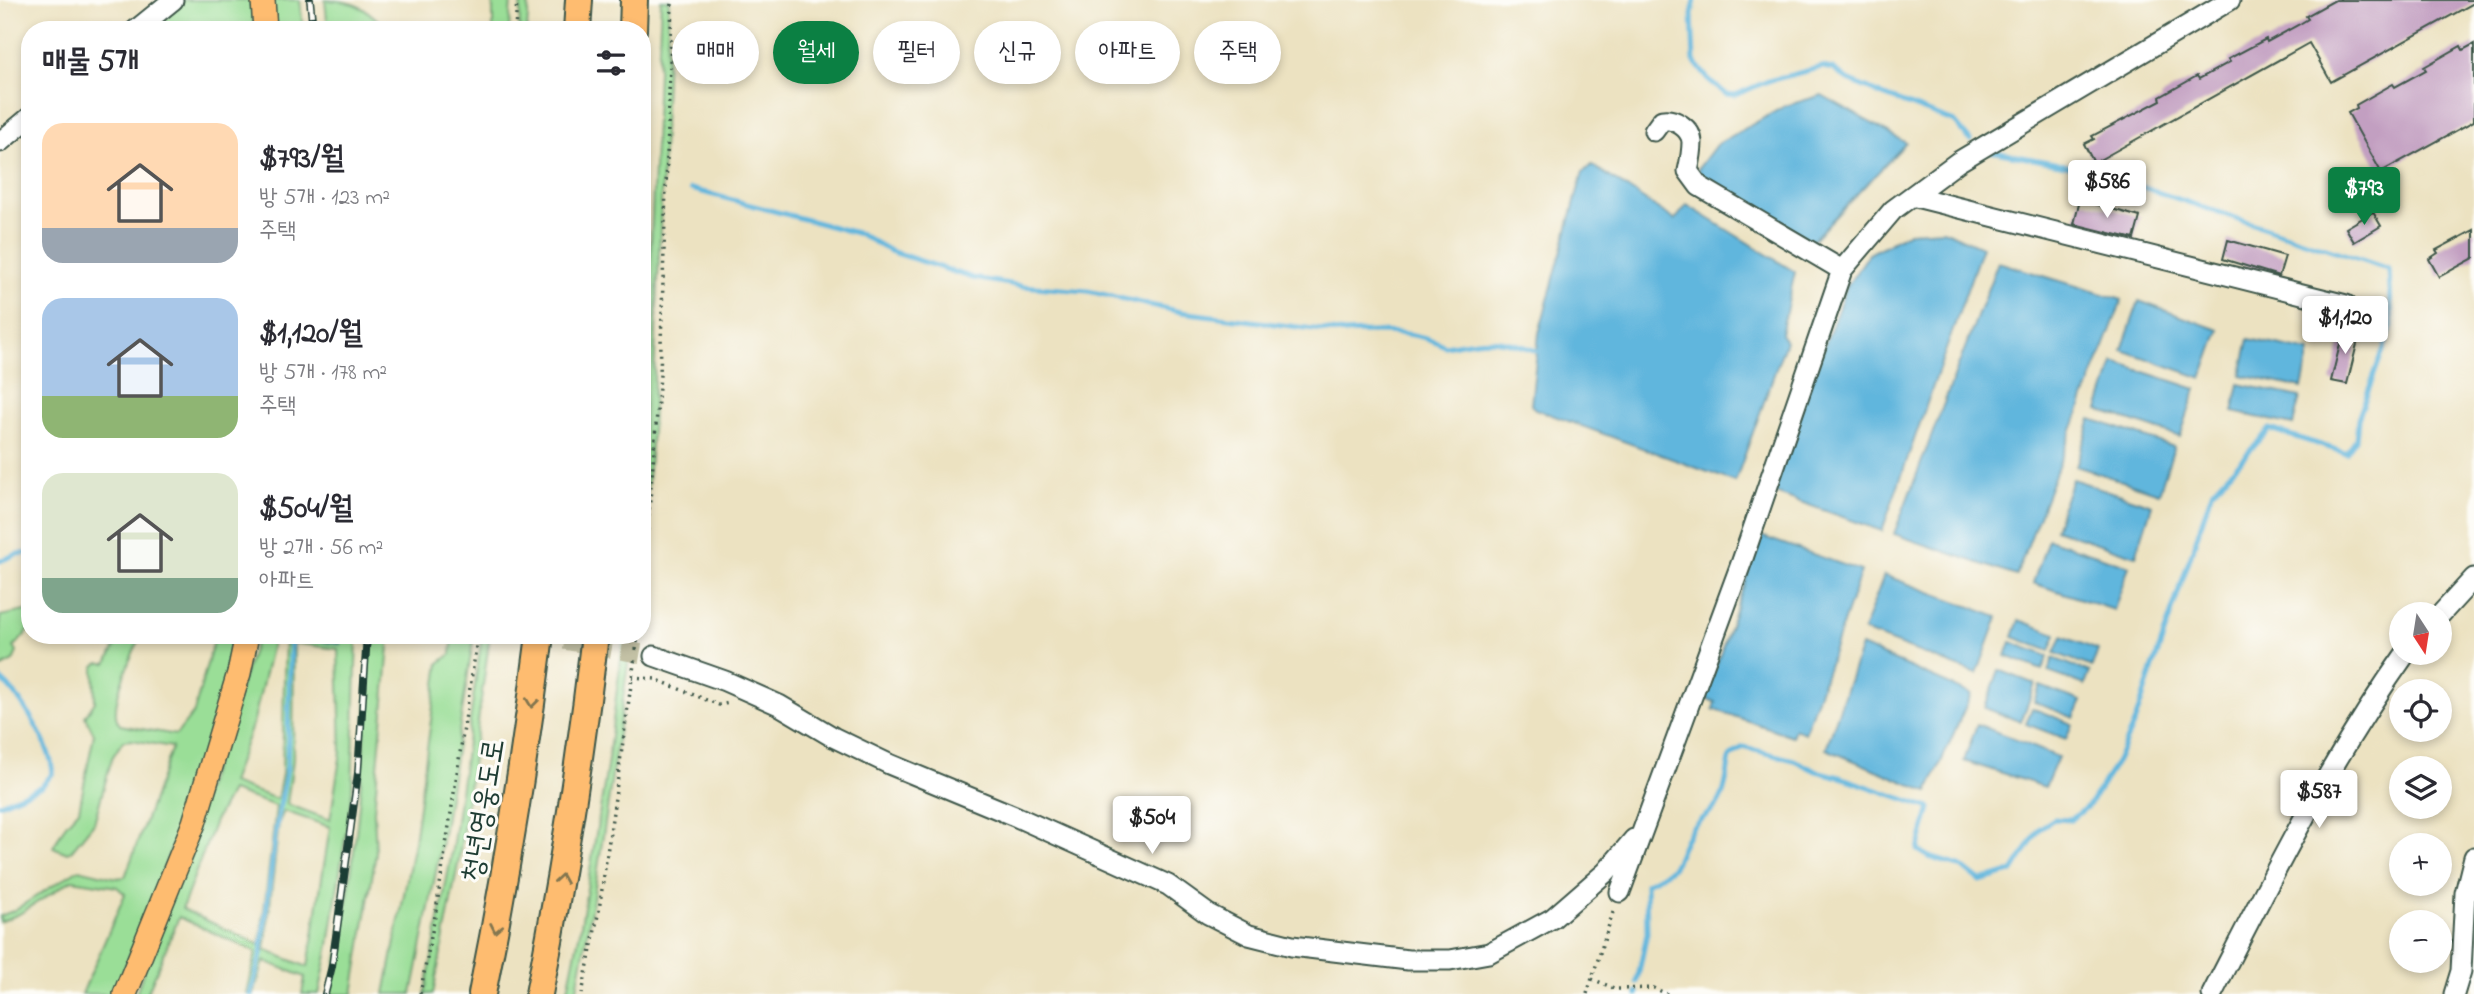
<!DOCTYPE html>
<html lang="ko">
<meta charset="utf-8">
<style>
:root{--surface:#fff;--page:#f7f7f7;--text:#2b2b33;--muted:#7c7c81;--accent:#0b8043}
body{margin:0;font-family:"Indie Flower","Poor Story",sans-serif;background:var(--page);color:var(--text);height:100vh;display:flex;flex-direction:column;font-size:26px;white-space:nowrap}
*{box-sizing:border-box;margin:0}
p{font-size:23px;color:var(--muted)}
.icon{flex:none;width:38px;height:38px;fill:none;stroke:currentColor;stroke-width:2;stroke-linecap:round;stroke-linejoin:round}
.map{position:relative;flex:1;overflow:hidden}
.side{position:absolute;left:21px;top:21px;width:630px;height:623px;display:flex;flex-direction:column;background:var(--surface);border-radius:28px;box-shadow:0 4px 10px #0003}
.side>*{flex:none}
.hud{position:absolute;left:672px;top:21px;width:665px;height:63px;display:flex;gap:14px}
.needle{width:46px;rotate:168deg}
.controls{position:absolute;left:2389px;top:602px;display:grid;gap:14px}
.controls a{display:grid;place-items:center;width:63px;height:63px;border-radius:50%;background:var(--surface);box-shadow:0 4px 10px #0003;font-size:35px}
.price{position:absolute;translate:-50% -60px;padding:0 16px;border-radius:7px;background:#fff;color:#222;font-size:23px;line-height:46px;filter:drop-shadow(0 2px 4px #0008)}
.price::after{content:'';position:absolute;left:50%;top:42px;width:21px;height:16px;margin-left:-10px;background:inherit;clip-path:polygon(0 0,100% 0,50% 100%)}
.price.active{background:var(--accent);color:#fff}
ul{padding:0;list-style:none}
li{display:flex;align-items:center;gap:21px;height:175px;padding:0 21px}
li span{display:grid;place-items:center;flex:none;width:196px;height:140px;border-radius:21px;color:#555}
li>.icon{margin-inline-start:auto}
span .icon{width:84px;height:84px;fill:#fffc;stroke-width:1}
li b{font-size:30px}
h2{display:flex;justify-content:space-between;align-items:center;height:84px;padding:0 21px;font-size:30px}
.chip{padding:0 24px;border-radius:32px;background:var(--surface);box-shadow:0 4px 10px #0003;font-size:24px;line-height:63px}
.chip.active{background:var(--accent);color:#fff}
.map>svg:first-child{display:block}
.green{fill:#9ade97;stroke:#5c8e66;stroke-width:2;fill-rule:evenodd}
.water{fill:#61b6dd;stroke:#407a88;stroke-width:2}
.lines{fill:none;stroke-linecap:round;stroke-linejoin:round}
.stream{stroke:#61b6dd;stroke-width:5}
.building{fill:#c29fc1}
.minor-tunnel{stroke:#c3c1a5;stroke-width:19;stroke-dasharray:19 10;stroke-linecap:butt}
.minor-casing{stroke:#3e5649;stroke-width:23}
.major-casing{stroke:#3e5649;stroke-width:26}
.highway-casing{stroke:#3e5649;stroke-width:30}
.path{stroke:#3e5649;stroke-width:3.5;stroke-dasharray:2 5;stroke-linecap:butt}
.minor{stroke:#fff;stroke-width:19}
.major{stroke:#febc70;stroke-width:23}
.highway{stroke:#febc70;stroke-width:26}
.rail-casing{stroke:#1f3d34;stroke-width:8}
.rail{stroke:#fdfcf7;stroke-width:5;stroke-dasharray:16;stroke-linecap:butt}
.oneway{stroke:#83764f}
.labels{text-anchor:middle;stroke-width:6;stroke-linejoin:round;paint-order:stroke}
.street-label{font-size:30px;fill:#1f3d34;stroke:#fdfcf7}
</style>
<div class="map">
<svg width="2474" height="994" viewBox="0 0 2474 994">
<rect width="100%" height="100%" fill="#fdfcf7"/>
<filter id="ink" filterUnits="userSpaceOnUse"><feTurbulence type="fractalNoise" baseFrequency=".0143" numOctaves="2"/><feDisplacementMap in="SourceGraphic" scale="14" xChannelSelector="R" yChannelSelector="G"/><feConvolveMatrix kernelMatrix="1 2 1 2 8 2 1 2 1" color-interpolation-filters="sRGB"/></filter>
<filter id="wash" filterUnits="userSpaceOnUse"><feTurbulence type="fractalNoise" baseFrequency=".00686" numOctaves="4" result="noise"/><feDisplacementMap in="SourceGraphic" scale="28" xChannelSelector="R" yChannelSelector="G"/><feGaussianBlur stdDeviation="1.57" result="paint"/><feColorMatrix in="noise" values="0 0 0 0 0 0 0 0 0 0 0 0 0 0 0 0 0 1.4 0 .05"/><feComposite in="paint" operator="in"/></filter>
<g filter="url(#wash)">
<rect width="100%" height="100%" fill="#ece2c1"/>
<path class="green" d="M180 0H251L254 30H171L162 17Z
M271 0H300L303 30H273Z
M325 0C354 0 368 8 387 30H366L363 27 328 30Z
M493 0H511L509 30H493Z
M521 0H529L527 30H519Z
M661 0H669L652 432 642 551V455Z
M30 610V629L14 647 17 652 13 661 0 668V616Z
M121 635H143C132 650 114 697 116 715 116 719 118 722 120 725L176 735 194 712 215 635H237C207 759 162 877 114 994H82L125 894 117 887 72 880 19 914 0 922V916L13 911 79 869 116 878 125 877 172 747 132 740 123 741 112 758 94 823 72 850 67 853 53 847 66 824 79 810 94 734 85 716 95 702 94 667 99 663H107Z
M258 635H274L254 720 231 783 277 799 282 774 285 635 340 643V635H357L352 792 329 945 319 994H302L305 977 264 961 254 994H247L256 952 179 917 147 994H136ZM294 643 338 649 341 752 330 820 287 804 293 760ZM231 791 276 806 260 945 182 909 215 821ZM284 811 330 827 308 967 265 950 279 822Z
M370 635H390L374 811 376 853 353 994H330C356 877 365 755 370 635Z
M453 635H474L442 841 412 994H385L414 842 439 663 451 654Z
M482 635H490L459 859 433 994H425L451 857Z
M624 635H632C615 755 599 875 576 994H567L580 931 607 767Z"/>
<path class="water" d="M1822 95 1906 143 1809 244 1705 185 1698 169 1716 145 1785 106Z
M1592 165 1675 220 1687 205 1795 272 1781 334 1786 341 1735 482 1535 409 1531 405 1539 333 1583 172Z
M1943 230 1982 247 1882 531 1769 491 1847 286 1869 254 1909 232Z
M1998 262 2122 300 2016 576 1894 534Z
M2139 301 2219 330 2202 378 2122 350Z
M2249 339 2310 352 2302 388 2241 375Z
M2114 362 2196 389 2180 437 2098 410Z
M2239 384 2300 397 2293 425 2233 412Z
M2091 419 2174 447 2159 493 2076 466Z
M2072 479 2152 505 2136 556 2055 529Z
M1761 536 1861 571 1805 733 1795 729 1792 736 1713 709 1715 702 1705 698Z
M2048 539 2129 566 2114 610 2033 583Z
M1884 575 1998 617 1977 674 1863 631Z
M2019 620 2056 634 2050 651 2013 637Z
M289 635H340V644L291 637Z
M2062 636 2098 650 2092 667 2055 653Z
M2011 642 2048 656 2042 670 2006 656Z
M1861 646 1971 694 1928 792 1826 749Z
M2053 658 2090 672 2085 685 2048 672Z
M1999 670 2035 684 2021 722 1985 708Z
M2040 686 2081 701 2074 718 2034 702Z
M2032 708 2072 724 2066 739 2026 724Z
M1977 724 2058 757 2045 787 1964 761Z"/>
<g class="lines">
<path class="stream" d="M1695 0 1692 14 1694 61 1708 79 1726 94 1735 95 1768 81 1822 67 1833 69 1846 79 1885 96 1955 122 1970 140
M364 29 365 30
M691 189 860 234 890 251 973 278 1022 286 1088 291 1181 312 1345 333C1376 331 1417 330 1445 346 1487 338 1496 337 1537 351
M0 561 17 554 30 553
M0 679C21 695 51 746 53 773L42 786 0 804
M1637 982 1647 933 1646 883C1688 865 1671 857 1693 827 1700 817 1713 814 1720 800 1727 789 1727 770 1730 757L1743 747 1794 760 1816 771 1840 777 1930 808 1918 850 1929 857 1962 867 1980 881 2013 871 2040 828 2054 819 2071 820 2090 804 2117 761 2135 721 2212 492 2270 429 2346 453 2356 439 2358 419 2392 326 2389 269 2091 170 1990 151
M1637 992V994
M251 994 261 954 276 829 287 767 291 637"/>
</g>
<g id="blocks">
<path class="building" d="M2335 0H2474V3L2331 82 2309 43 2094 163 2084 144 2094 139 2092 136 2161 100 2160 97 2197 76 2199 79 2230 62 2228 59 2266 39 2267 42 2298 25 2308 19 2306 16Z
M2474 44V121L2381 172 2348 113 2357 108 2356 105 2393 84 2395 87 2426 70 2424 67 2461 46 2463 50Z
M2080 200 2140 217 2134 239 2074 224Z
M2373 212 2381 226 2354 242 2346 228Z
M2474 230V258L2439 277 2429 259 2438 253 2436 250Z
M2228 240 2285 256 2279 276 2223 259Z
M2344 328 2360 332 2347 384 2331 381Z"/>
</g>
</g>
<g filter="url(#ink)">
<use href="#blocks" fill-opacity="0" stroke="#3e5649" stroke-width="2"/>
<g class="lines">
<path class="minor-tunnel" d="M536 635 654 656"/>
<g class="minor-casing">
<path id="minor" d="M136 30 173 0
M1654 131 1662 120C1674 118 1691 128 1692 142 1692 151 1690 162 1688 171L1699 186 1842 270
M0 142 30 117
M1912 196 2346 305
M2440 615 2474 578
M654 656 725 681 779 705 833 737 889 764 1017 817 1168 885 1208 914 1249 935 1292 946 1408 960H1450L1489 953 1553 918 1606 872 1634 839
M1620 892 1742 561 1842 270 1893 210 1958 162 2230 0
M2212 994C2272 877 2330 760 2406 653
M2454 994 2461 971 2465 893 2474 857"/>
</g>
<g class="major-casing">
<path id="major" d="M263 0 265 30
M125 994 194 823 239 673 247 635"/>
</g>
<g class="highway-casing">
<path id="highway" d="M577 30 579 0
M633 30 634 0
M482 994C506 875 525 756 540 635
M539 994C562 875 581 756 595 635"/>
</g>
<path class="path" d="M515 30 517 0
M642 600 660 375 672 0
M636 650 638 635
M632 677 655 679 719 705 729 703
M1592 979 1616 989 1654 988 1667 994
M420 994 436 911 478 635
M582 994 599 910 635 657
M1587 994 1614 909"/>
<use href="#minor" class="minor"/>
<use href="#major" class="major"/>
<use href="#highway" class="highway"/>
<g class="rail-casing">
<path id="rail" d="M310 0 313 30
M325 994 332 966 358 773 367 635"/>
</g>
<use href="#rail" class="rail"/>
</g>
<defs><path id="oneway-chevron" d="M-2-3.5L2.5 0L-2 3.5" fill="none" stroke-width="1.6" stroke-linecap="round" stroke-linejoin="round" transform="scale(1.75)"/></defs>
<g class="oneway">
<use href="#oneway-chevron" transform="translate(532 703) rotate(97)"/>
<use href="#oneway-chevron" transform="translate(561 879) rotate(-81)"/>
<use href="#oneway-chevron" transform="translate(496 928) rotate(101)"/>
</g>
</g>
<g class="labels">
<g class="street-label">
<text transform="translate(482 810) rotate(-81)" y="10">청년영웅도로</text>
</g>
</g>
</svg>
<div class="controls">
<a><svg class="needle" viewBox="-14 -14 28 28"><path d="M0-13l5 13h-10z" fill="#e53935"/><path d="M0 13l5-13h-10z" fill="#7c7c81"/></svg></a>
<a><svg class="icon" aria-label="locate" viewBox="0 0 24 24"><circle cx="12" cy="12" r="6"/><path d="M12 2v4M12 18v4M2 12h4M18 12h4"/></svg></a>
<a><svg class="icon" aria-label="layers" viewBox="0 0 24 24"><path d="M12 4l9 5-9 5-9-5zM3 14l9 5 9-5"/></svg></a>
<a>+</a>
<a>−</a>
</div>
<b class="price" style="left:2107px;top:220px">$586</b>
<b class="price active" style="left:2364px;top:227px">$793</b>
<b class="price" style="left:2345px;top:356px">$1,120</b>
<b class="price" style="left:2319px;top:830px">$587</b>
<b class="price" style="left:1152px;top:856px">$504</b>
<div class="hud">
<a class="chip">매매</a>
<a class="chip active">월세</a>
<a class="chip">필터</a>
<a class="chip">신규</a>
<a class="chip">아파트</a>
<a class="chip">주택</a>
</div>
<section class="side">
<h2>매물 5개<svg class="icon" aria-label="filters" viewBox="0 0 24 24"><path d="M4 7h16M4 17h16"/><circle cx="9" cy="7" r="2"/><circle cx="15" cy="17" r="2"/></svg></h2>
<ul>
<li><span style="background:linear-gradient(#ffd9b3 75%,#9aa5b1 0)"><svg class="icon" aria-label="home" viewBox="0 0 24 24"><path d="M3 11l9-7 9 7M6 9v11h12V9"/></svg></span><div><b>$793/월</b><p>방 5개 · 123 m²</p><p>주택</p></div></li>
<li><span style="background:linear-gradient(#a9c7e8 70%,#8fb573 0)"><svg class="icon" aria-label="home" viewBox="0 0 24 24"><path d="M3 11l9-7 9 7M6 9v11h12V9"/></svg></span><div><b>$1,120/월</b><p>방 5개 · 178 m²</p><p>주택</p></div></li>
<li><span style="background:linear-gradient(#dfe7d0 75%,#7fa58c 0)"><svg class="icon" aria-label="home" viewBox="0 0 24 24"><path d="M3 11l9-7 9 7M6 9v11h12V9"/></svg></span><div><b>$504/월</b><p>방 2개 · 56 m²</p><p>아파트</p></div></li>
</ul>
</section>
</div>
